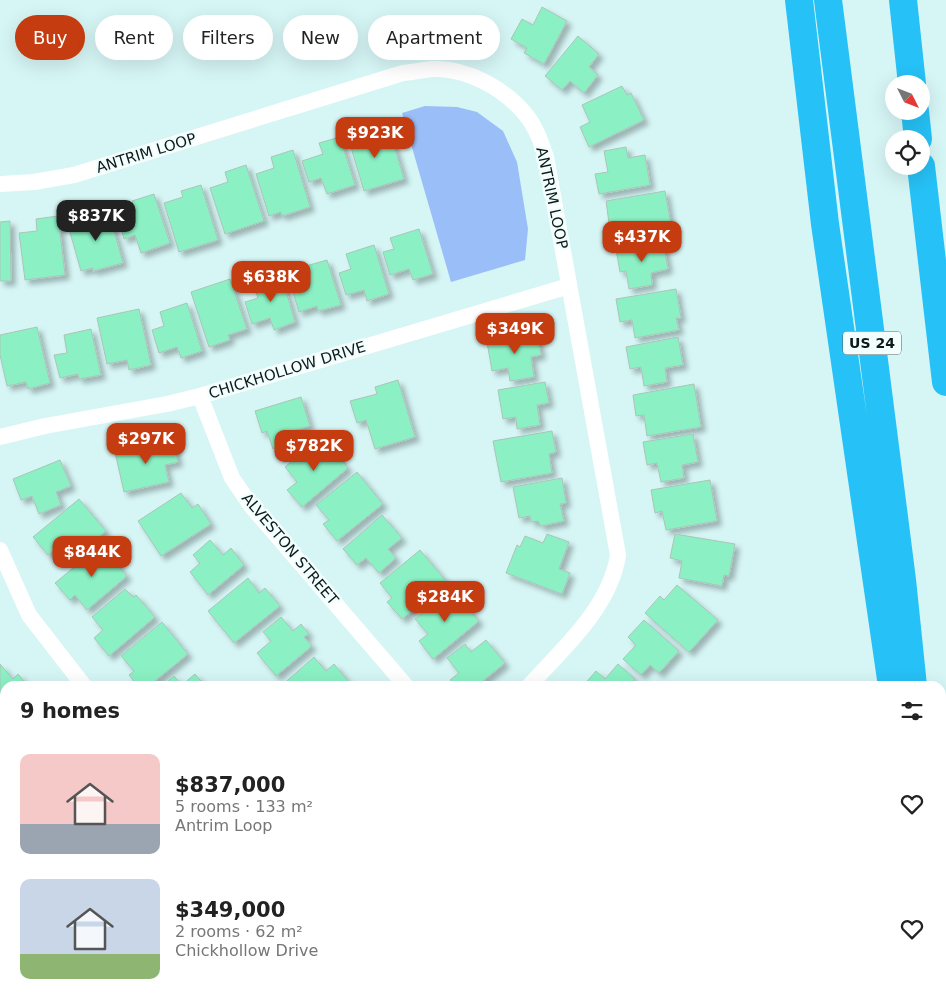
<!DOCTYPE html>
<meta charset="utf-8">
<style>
:root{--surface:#fff;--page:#f6f6f6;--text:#222;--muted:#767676;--accent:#c43c0f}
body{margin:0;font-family:"DejaVu Sans",sans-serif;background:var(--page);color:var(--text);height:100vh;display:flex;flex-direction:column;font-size:19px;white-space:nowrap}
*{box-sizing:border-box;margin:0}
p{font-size:16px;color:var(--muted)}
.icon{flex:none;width:28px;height:28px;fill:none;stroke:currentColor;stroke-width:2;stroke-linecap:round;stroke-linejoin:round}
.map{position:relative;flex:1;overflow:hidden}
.sheet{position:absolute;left:0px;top:681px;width:946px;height:321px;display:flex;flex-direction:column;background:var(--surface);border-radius:15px 15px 0 0;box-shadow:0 5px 20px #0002}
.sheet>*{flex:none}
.top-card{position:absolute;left:15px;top:15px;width:500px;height:45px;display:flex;gap:10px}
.needle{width:32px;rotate:132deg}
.controls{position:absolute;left:885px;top:75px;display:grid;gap:10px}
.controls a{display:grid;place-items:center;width:45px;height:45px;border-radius:50%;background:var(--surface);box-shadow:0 5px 20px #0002;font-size:25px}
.price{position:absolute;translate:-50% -42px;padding:0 11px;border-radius:10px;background:var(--accent);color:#fff;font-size:16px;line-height:32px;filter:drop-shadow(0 1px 2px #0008)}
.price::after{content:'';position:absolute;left:50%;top:30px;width:15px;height:11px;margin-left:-8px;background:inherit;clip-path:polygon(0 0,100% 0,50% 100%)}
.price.on{background:#222;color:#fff}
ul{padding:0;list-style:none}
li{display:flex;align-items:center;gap:15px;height:125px;padding:0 20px}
li span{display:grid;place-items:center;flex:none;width:140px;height:100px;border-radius:10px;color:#555}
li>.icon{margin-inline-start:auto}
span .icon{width:60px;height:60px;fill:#fffc;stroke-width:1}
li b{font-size:21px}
h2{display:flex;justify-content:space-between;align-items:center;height:60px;padding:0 20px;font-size:21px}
.pill{padding:0 18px;border-radius:22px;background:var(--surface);box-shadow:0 5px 20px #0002;font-size:18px;line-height:45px}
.pill.on{background:var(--accent);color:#fff}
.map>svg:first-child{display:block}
.water{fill:#9abef8}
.building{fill:#8bf0c4;stroke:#abc4b8;filter:url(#shadow)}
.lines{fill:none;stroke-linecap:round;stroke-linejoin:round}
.service{stroke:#fff;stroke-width:9}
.minor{stroke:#fff;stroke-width:16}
.motorway{stroke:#26c1f6;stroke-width:28}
.labels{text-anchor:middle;stroke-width:5;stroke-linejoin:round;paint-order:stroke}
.shield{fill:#f2fefe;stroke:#525e5e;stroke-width:1}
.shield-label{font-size:14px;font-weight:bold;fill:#0e1919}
.street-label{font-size:15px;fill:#0e1919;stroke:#f2fefe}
</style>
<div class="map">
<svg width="946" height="1002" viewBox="0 0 946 1002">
<defs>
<filter id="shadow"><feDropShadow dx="4.5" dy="4.5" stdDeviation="2.5" flood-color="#0004"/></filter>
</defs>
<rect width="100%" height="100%" fill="#d6f5f5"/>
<path class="water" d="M425 106 457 107 477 112 503 131 517 162 528 229 525 260 451 282 402 113Z"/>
<path class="building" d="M542 7 567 21 544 64 524 53 527 48 511 39 522 19 533 25Z
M578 36 599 54 589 67 598 75 584 93 570 81 562 90 545 76Z
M622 86 627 95 631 93 644 120 589 147 580 127 590 122 582 105Z
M368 128 371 138 390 132 404 179 364 191 347 134Z
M340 137 355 185 327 194 321 178 309 182 302 161 323 154 319 143Z
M626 147 628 158 645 155 650 185 599 194 595 174 608 172 604 151Z
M293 150 310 207 282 216 281 212 269 216 256 174 274 168 271 157Z
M246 165 264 221 225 234 210 188 228 182 225 172Z
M201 185 218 240 179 252 164 203 183 197 181 191Z
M665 191 672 231 619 241 616 221 609 223 606 201Z
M154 194 170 243 141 253 135 235 124 239 118 218 136 212 132 201Z
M107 206 123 263 93 271V268L81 271 69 229 88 224 85 213Z
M58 216 65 275 25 280 19 233 37 231 36 219Z
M10 221 11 281H0V222Z
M419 229 433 274 413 280 409 269 390 275 383 252 394 249 390 238Z
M663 241 668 269 651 273 652 285 629 289 626 271 620 272 616 249Z
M374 245 389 294 367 301 364 290 346 295 339 273 351 269 346 254Z
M327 260 341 305 318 311 317 306 299 312 292 289 304 285 299 268Z
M281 274 295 322 274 330 270 318 252 324 245 302 258 298 253 283Z
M230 279 247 329 228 335 230 340 209 347 191 292Z
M676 289 681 318H676L679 330 635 338 632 320 620 322 616 299Z
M187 303 202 351 181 358 177 347 159 353 152 330 164 326 160 312Z
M139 309 151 365 129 370 127 360 107 364 97 318Z
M37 327 50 383 28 389 26 382 7 386 0 355V335Z
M91 329 101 375 79 379 78 374 60 378 54 355 67 353 64 335Z
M537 333 541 355 531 357 534 377 510 381 508 368 492 371 487 342Z
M678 337 683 365 665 368 667 382 644 386 641 367 630 369 626 347Z
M398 380 415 437 375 449 366 420 357 423 350 401 377 394 375 387Z
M545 382 549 403 537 405 540 425 517 429 516 417 503 419 498 390Z
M694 384 701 427 647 436 644 415 636 416 633 395Z
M301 397 310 426 292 431 295 443 273 449 267 431 262 433 255 411Z
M552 431 556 452 549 454 552 473 501 482 493 441Z
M693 434 698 462 682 465 684 478 661 482 657 463 647 465 643 442Z
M318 439 325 448 329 445 348 468 302 507 287 490 297 482 285 467Z
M173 440 178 462 165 465 169 482 124 492 115 452Z
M60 460 71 486 56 492 61 505 39 514 32 496 21 500 13 479Z
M357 472 383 504 337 541 323 524 329 520 316 505Z
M562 478 566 503 560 504 564 521 541 526 538 521 531 522 530 516 519 518 513 487Z
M710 480 717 521 666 530 662 511 655 513 651 490Z
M181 493 192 508 198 504 211 524 161 556 138 521Z
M79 499 106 531 69 561 57 547 48 555 33 537Z
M382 515 402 538 388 549 396 558 379 573 366 558 357 565 343 549Z
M547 534 569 542 559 569 570 573 562 594 506 573 517 545 520 547 525 536 543 543Z
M675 534 735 544 729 576 724 575 722 586 679 578 682 561 670 558Z
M210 540 223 555 231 548 244 565 208 595 190 572 200 563 193 555Z
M101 545 127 576 87 610 75 595 70 600 55 583Z
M420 550 447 582 402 619 387 602 392 598 380 583Z
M248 578 259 593 265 588 280 606 234 643 208 611Z
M677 585 718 620 689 652 645 613 660 596 664 600Z
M125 589 133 597 136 595 155 617 109 656 94 638 103 630 92 617Z
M452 589 479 621 433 659 419 641 428 634 415 619Z
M281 617 293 631 301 624 309 634 304 637 312 646 276 676 257 653 271 641 263 632Z
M644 620 679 651 659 673 650 665 641 675 623 659 636 645 628 637Z
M162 622 188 654 149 686H138L129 675 134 671 121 656Z
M486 640 505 663 477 686H456L450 680 459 673 447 658 465 644 471 652Z
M314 657 326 671 334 664 349 682 344 686H281Z
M0 664 13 679 18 674 28 686H5V713L0 718Z
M618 664 635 679 629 686H583L596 671 605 679Z
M195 674 205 686H162L174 676 182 685Z
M5 873V904L0 908V877Z
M5 921V938L0 931V926Z
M49 998H75L69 1002H62L59 998 52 1002Z
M96 998H126L130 1002H91Z
M309 998H319L324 1002H305Z
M333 998H381L376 1002H338Z
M601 998H647L651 1002H596Z"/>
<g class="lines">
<path class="service" d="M0 792 5 798
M171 998 174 1002
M769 998 774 1002
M473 1002 478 998"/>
<path class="minor" d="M0 184 34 182 74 175 403 73C413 72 423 70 433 69 468 68 505 89 526 115 536 127 541 142 546 157L618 555C610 608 563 648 529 686
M200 396 232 478 252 507 406 686
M0 437 45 426 167 404 200 396 569 286
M0 550 29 615 84 686
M0 759 5 755
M702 998 707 1002
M247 1002 251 998
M536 1002 540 998"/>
<path class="motorway" d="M799 0 825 224 892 686
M828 0 902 580 913 686
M903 0 912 84
M915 111 918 139
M921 166 946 382
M937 1002V998"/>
</g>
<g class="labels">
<rect class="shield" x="843" y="331.5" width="58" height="23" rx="4"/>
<g class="shield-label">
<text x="872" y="348">US 24</text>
</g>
<g class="street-label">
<text transform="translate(146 153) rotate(-17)" y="5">ANTRIM LOOP</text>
<text transform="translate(552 198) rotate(78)" y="5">ANTRIM LOOP</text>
<text transform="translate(287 370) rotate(-17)" y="5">CHICKHOLLOW DRIVE</text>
<text transform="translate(290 549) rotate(50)" y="5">ALVESTON STREET</text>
</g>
</g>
</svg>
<div class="controls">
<a><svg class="needle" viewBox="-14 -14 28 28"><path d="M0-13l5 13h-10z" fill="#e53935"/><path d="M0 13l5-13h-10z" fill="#767676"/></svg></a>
<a><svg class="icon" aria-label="locate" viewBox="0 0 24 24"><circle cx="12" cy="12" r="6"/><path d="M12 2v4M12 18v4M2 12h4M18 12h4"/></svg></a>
</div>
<b class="price" style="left:375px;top:159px">$923K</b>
<b class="price on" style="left:96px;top:242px">$837K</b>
<b class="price" style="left:642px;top:263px">$437K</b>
<b class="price" style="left:271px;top:303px">$638K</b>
<b class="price" style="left:515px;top:355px">$349K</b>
<b class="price" style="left:146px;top:465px">$297K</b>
<b class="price" style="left:314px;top:472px">$782K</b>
<b class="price" style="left:92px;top:578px">$844K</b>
<b class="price" style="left:445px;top:623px">$284K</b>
<div class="top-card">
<a class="pill on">Buy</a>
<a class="pill">Rent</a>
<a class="pill">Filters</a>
<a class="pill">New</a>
<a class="pill">Apartment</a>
</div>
<section class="sheet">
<h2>9 homes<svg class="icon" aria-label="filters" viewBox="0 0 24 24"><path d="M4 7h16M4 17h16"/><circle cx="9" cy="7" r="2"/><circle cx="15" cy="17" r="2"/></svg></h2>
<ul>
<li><span style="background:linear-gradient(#f6c9c9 70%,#9aa5b1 0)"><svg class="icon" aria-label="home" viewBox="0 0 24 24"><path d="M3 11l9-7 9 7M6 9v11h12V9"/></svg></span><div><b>$837,000</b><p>5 rooms · 133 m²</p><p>Antrim Loop</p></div><svg class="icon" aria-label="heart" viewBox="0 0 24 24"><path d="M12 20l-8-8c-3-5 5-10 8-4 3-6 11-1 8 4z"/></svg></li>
<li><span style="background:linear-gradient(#c9d6e8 75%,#8fb573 0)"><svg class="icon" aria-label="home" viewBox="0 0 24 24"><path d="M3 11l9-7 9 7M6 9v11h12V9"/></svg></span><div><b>$349,000</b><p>2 rooms · 62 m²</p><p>Chickhollow Drive</p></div><svg class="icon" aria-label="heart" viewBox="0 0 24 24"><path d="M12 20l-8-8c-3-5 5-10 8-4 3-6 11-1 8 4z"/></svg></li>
</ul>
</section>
</div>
